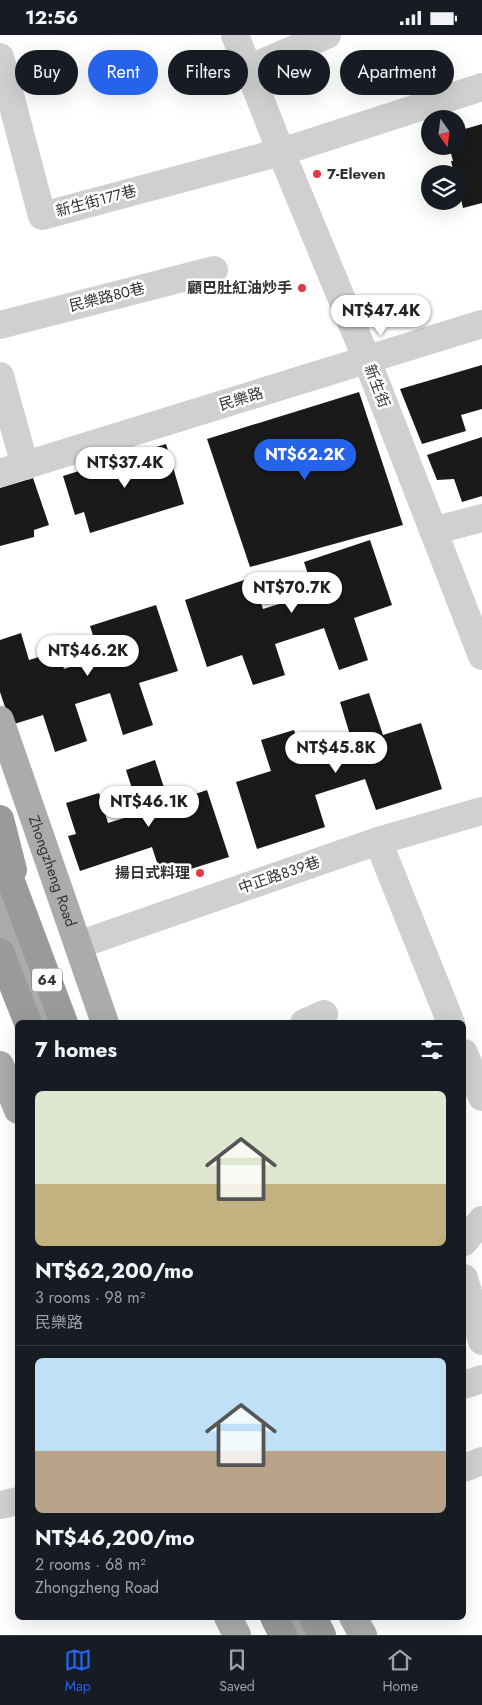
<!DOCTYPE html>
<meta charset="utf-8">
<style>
:root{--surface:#171b24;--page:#242831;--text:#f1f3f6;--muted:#9ea1a6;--line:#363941;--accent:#2563eb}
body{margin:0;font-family:Jost,"Noto Sans TC",sans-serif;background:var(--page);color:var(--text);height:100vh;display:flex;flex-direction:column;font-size:19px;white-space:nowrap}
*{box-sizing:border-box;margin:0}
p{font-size:16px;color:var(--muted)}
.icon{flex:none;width:28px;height:28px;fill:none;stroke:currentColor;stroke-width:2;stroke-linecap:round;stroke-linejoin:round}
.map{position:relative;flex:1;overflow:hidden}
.details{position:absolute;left:15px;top:985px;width:451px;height:600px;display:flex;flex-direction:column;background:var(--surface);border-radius:8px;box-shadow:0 5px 20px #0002}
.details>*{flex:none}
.guide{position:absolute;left:15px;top:15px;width:452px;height:45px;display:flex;gap:10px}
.needle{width:32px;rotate:166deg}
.tools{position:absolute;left:421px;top:75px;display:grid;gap:10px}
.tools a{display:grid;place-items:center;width:45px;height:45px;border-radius:50%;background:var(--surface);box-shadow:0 5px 20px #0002;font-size:25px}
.price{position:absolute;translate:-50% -42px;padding:0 11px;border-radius:18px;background:#fff;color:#222;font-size:16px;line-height:32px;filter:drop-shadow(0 1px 2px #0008)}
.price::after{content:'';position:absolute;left:50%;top:30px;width:15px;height:11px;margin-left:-8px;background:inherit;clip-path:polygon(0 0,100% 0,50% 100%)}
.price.selected{background:var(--accent);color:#fff}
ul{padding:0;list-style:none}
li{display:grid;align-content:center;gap:10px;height:265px;padding:0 20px}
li+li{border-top:1px solid var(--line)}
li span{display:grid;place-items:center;height:155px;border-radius:8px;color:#555}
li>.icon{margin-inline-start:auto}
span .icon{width:90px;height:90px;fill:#fffc;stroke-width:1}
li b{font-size:21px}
h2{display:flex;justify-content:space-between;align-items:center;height:60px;padding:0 20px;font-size:21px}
.tag{padding:0 18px;border-radius:22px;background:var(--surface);box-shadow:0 5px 20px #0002;font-size:18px;line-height:45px}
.tag.selected{background:var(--accent);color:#fff}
.status{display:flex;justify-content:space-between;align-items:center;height:35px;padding:0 25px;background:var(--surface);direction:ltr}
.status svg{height:14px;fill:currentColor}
.tab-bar{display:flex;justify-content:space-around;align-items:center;height:70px;border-top:1px solid var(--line);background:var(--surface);font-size:14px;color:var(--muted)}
.tab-bar a{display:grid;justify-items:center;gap:2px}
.tab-bar .selected{color:var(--accent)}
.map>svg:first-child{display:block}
.building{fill:#1a1a1a}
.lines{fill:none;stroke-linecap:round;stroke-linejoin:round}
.minor{stroke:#d0d0d0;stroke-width:28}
.major{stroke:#ababab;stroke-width:28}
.highway{stroke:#9a9a9a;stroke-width:28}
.poi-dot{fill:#e63946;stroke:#fff;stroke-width:2}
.labels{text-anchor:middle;stroke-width:5;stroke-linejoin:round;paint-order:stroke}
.shield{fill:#fff;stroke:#707070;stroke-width:1}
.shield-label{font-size:14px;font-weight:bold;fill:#333}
.poi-label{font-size:15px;font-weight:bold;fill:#333;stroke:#fff;text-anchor:end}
.street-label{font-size:15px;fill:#333;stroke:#fff}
</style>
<div class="status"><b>12:56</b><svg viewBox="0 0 49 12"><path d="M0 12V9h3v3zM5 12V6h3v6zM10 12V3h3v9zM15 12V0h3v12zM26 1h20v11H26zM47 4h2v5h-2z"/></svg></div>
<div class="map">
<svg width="482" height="1600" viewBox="0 0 482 1600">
<rect width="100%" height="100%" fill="#fff"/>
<path class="building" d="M482 89V168L463 173 458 152V139H454L451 126H453L449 111H458V96Z
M482 330V374L461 380 466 396 422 409 400 354Z
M359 357 403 490 250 532 207 404Z
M482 402V461L462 467 454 444 437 445 427 420Z
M166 409 184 469 90 498 84 477 75 480 63 441Z
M33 443 49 490 34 495V502L0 511V453Z
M370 505 392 570 354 583 368 625 339 635 324 593 275 609 285 640 253 650 242 620 207 632 185 565 253 542 263 574 314 558 304 527Z
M156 570 178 636 139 648 153 690 123 700 110 658 75 669 87 706 55 717 43 680 11 690 0 657V605L21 598 29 625 59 616 64 634 100 622 90 591Z
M369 658 383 700 421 688 442 754 376 775 365 744 315 760 325 792 257 814 236 747 271 736 261 705 294 695 304 725 353 710 340 667Z
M155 725 169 768 207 755 229 822 162 843 152 812 80 836 68 801 76 799 66 768 99 758 108 788 140 778 126 735Z"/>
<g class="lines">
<path class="minor" d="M235 0 281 117 367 325 482 621
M0 22 42 181 281 117 482 52
M248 34 327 0
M0 290 214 235
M0 341 25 431
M0 438 482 289
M433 496 482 483
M378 806 451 988
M78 910 378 806 482 776
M304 988 324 979
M464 1018 482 1062
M464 1207 482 1185
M464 1243 482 1306
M464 1350 482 1344
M464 1433 482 1426
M0 1470 18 1466"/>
<g class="major">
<path id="s1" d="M0 685 105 988"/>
<path d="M0 865 45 988"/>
<path d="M0 1030 18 1075"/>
<path d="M228 1582 237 1600"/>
<path d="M294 1582 303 1600"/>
<path d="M353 1582 363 1600"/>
</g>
<path class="highway" d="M0 784 13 835
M0 817 64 988
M0 917 28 988
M274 1582 283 1600
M313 1582 322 1600"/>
</g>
<g class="poi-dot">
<circle cx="317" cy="139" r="5"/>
<circle cx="302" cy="253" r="5"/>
<circle cx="200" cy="838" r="5"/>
</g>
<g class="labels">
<rect class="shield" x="32" y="933.5" width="30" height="23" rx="4"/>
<g class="shield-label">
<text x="47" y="950">64</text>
</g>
<g class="poi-label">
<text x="327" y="144" text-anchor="start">7-Eleven</text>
<text x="292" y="258">顧巴肚紅油炒手</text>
<text x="190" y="843">揚日式料理</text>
</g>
<g class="street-label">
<text transform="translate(96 166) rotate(-15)" y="5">新生街177巷</text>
<text transform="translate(107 262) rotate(-14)" y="5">民樂路80巷</text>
<text transform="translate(377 351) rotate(69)" y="5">新生街</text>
<text transform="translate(241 364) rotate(-17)" y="5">民樂路</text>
<text dy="5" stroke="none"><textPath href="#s1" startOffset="160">Zhongzheng Road</textPath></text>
<text transform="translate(279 840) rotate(-19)" y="5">中正路839巷</text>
</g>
</g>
</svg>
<div class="tools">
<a><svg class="needle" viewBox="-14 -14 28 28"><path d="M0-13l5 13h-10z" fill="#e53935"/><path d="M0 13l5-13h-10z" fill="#9ea1a6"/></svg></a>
<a><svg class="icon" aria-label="layers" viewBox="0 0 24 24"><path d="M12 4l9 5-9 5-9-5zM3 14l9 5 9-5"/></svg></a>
</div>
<b class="price" style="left:381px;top:302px">NT$47.4K</b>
<b class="price selected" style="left:305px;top:446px">NT$62.2K</b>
<b class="price" style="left:125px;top:454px">NT$37.4K</b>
<b class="price" style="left:292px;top:579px">NT$70.7K</b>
<b class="price" style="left:88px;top:642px">NT$46.2K</b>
<b class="price" style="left:336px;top:739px">NT$45.8K</b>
<b class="price" style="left:149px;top:793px">NT$46.1K</b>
<div class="guide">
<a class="tag">Buy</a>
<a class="tag selected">Rent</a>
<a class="tag">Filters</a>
<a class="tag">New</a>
<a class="tag">Apartment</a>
</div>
<section class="details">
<h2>7 homes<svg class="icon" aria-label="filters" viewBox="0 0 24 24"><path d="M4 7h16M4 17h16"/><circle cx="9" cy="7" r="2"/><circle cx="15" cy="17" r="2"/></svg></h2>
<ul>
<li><span style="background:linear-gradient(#dfe7d0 60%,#c2b280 0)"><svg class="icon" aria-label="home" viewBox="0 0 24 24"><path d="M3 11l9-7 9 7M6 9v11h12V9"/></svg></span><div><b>NT$62,200/mo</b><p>3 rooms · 98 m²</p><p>民樂路</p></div></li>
<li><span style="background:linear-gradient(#bfe0f5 60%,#b9a48a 0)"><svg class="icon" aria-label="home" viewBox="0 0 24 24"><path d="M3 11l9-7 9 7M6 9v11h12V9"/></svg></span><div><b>NT$46,200/mo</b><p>2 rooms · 68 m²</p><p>Zhongzheng Road</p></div></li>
</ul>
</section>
</div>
<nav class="tab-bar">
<a class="selected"><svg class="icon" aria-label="map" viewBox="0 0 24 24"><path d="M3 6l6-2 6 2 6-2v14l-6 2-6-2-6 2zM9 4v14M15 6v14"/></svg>Map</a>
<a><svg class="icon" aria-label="saved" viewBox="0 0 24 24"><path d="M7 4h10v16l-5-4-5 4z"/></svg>Saved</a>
<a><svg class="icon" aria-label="home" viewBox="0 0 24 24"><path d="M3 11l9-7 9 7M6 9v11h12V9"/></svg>Home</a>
</nav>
